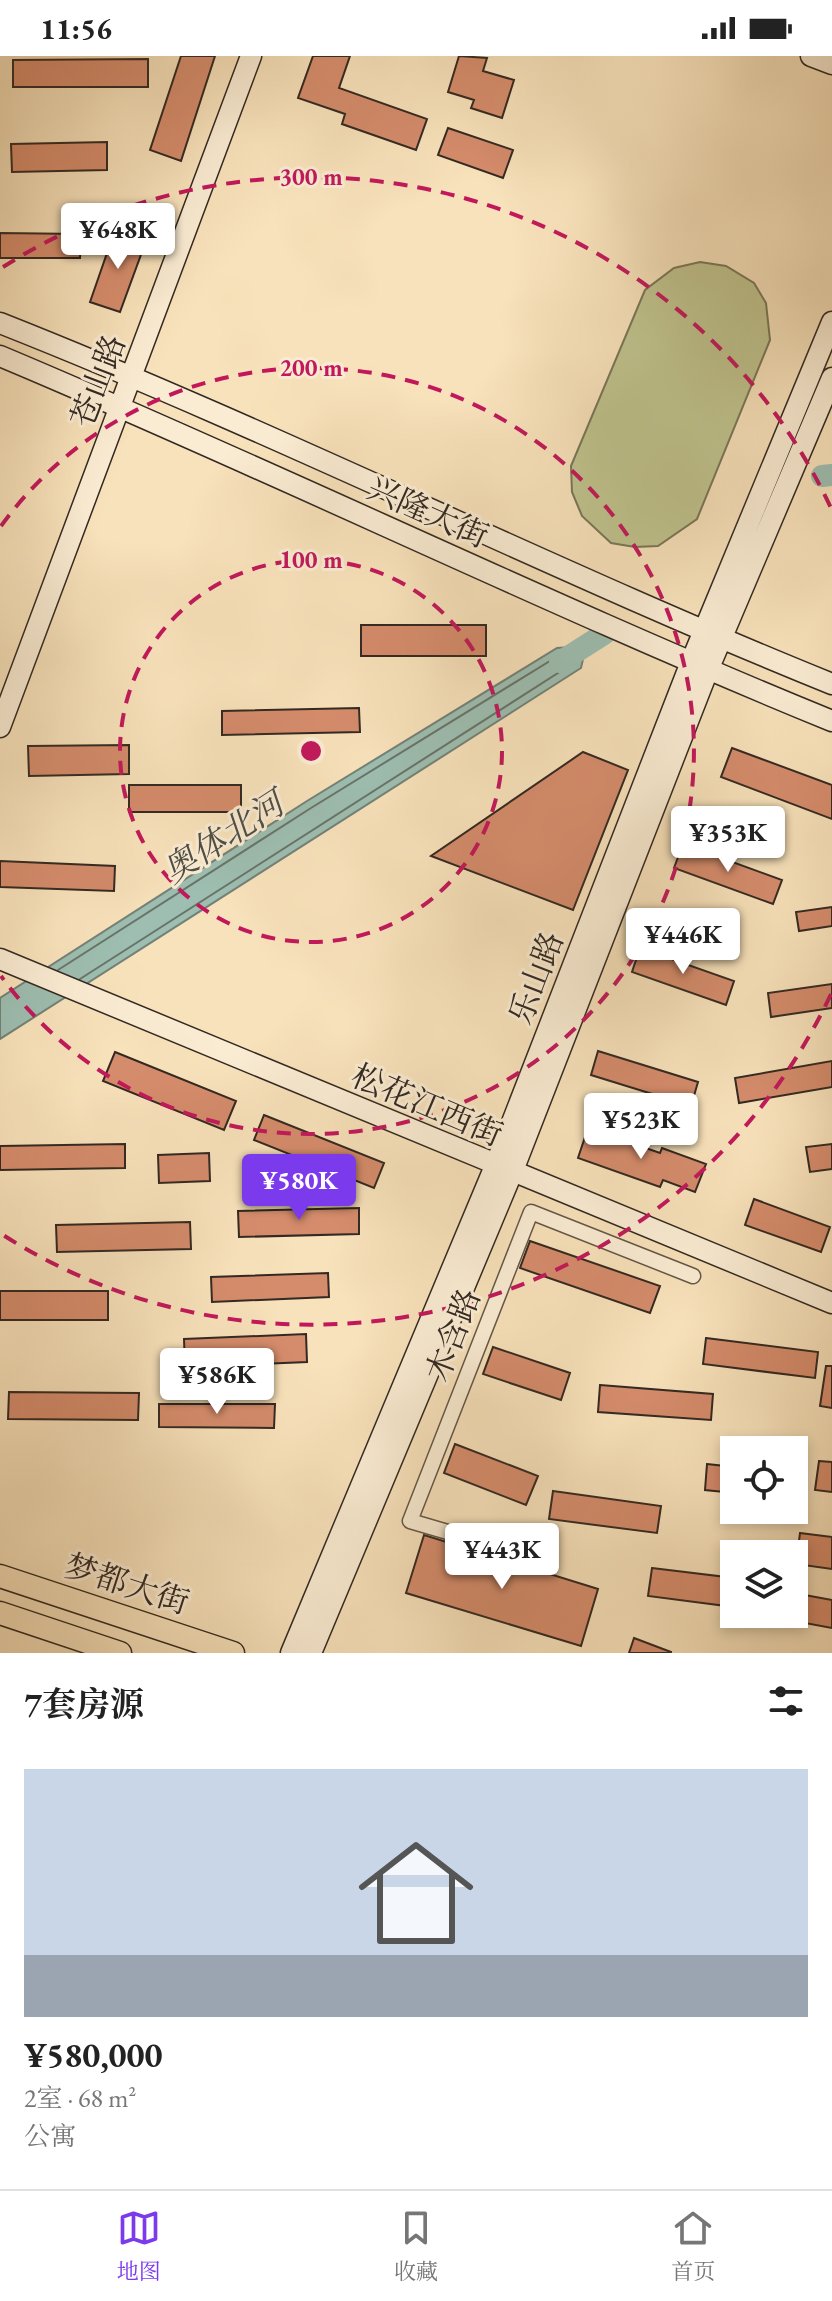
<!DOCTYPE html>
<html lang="zh">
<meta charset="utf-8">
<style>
:root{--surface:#fff;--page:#f6f6f6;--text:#222;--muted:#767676;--line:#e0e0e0;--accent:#7c3aed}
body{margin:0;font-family:"EB Garamond","Noto Serif SC",serif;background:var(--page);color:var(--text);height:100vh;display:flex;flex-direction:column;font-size:30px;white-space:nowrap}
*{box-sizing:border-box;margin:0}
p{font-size:26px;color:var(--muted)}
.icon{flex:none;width:44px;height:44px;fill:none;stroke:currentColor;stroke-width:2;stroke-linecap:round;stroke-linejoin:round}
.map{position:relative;height:1597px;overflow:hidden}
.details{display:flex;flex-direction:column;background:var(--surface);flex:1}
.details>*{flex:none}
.controls{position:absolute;left:720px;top:1380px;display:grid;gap:16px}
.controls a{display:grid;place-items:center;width:88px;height:88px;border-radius:0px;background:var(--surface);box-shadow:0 4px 12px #0003;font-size:40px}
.price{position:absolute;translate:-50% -68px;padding:0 18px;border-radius:8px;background:#fff;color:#222;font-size:26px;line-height:52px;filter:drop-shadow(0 2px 4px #0008)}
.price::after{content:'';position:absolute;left:50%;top:48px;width:24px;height:18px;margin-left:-12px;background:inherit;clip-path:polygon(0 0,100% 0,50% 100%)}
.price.current{background:var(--accent);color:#fff}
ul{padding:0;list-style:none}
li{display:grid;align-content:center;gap:16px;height:424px;padding:0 24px}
li span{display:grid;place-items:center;height:248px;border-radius:0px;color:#555}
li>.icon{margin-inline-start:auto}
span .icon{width:144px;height:144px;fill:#fffc;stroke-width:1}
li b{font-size:34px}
h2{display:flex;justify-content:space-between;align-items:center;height:96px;padding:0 24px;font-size:34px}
.status{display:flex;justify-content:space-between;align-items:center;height:56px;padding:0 40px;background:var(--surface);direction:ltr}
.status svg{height:22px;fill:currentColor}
.menu{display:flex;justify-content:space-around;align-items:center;height:112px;border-top:2px solid var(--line);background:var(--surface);font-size:22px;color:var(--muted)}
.menu a{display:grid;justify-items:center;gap:4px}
.menu .current{color:var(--accent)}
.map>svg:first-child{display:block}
.green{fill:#bfc38e;stroke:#797658;stroke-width:2}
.water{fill:#9dbeb1;stroke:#738278;stroke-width:2}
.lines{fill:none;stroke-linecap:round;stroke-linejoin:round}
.shore{stroke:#68746a;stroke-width:2}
.river{stroke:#9dbeb1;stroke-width:22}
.building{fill:#d58c6c;stroke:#332922;stroke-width:2}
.street-casing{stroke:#645748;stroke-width:17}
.secondary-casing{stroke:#332922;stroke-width:23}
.primary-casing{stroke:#332922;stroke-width:25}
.street{stroke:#faecd3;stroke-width:14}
.secondary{stroke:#faecd3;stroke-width:20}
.primary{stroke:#f8e2bb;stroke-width:22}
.ring{fill:none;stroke:#c2185b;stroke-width:4;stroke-dasharray:14 10}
.labels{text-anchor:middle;stroke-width:6;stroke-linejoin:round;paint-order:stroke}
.street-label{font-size:32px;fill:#332922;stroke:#faecd3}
.water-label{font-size:34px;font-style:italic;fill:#4e4e46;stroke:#faecd3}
.centre{fill:#c2185b;stroke:#faecd3;stroke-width:4}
.ring-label{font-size:24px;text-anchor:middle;font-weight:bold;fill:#c2185b;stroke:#faecd3;stroke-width:6;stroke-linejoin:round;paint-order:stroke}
</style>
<div class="status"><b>11:56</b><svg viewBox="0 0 49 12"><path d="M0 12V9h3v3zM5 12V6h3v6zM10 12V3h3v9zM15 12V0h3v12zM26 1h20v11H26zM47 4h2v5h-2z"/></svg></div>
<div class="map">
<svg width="832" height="1597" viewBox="0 0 832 1597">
<rect width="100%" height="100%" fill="#f8e2bb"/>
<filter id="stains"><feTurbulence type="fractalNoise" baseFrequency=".0025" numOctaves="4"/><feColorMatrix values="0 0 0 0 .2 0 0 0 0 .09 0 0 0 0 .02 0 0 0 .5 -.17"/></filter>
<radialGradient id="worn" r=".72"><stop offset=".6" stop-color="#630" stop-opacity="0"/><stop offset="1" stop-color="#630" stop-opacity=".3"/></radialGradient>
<path class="green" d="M700 206 726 210 754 227 766 247 770 284 697 463 658 490 635 491 611 487 582 460 572 436 571 410 645 234 674 212Z"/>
<path class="water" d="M586 590 581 612 0 983V942L307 745 557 592Z"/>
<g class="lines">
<path class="shore" d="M58 914 311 752 558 600 574 601 572 608 80 923"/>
<path class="river" d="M822 420 832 419
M560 606 604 578"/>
</g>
<path class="building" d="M181 0H215L181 105 150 94Z
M313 0H350L339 32 427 63 416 94 342 68 345 58 298 42Z
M459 0 487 2 483 15 514 24 502 62 471 52 474 44 448 36Z
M148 3V31H13V4Z
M448 72 513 94 503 122 438 99Z
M107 86V114L12 116 11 88Z
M115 174 146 185 120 256 90 246Z
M0 177 81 178 80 202H0Z
M361 569H486V600H361Z
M359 652 360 676 222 679V655Z
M129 689V718L29 720 28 690Z
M732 692 832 729V763L721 721Z
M583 696 628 714 573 854 431 800Z
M129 729H241V756H129Z
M683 788 782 824 773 848 674 812Z
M0 805 115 810 114 835 0 831Z
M832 851V870L799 875 796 856Z
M640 892 734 925 726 949 632 916Z
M832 928V952L771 961 768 937Z
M598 995 698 1026 691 1050 591 1019Z
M115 996 236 1045 224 1074 103 1025Z
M832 1005V1031L739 1047 735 1022Z
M264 1059 384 1107 374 1132 254 1084Z
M588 1072 660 1097 662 1092 706 1108 695 1136 663 1124 660 1131 578 1102Z
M125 1088V1112L0 1114V1090Z
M832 1088V1113L810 1116 806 1091Z
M209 1097 210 1125 159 1127 158 1099Z
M754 1143 830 1171 821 1196 745 1169Z
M359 1152V1178L239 1181 238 1155Z
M190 1166 191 1193 57 1196 56 1169Z
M530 1185 660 1230 650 1257 520 1212Z
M328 1217 329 1241 212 1246 211 1221Z
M0 1235H108V1264H0Z
M306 1278 307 1306 185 1311 184 1283Z
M706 1282 818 1296 815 1322 703 1308Z
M493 1291 570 1317 561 1344 483 1318Z
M826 1310H832V1352L820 1350Z
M600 1329 713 1338 711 1364 598 1356Z
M9 1336 139 1337 138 1364 8 1363Z
M159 1348H275L274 1372 159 1371Z
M455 1388 538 1420 526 1449 444 1417Z
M819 1405 832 1406V1436L815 1434Z
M707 1408 734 1411V1437L705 1434Z
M553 1435 661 1450 657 1477 549 1463Z
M800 1477 832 1481V1513L796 1508Z
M424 1479 598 1533 581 1590 406 1537Z
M652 1512 734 1522V1551L648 1540Z
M794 1537 832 1544V1572L794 1565Z
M634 1582 671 1596V1597H629Z"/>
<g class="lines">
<g class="street-casing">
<path id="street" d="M533 1501 410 1465 531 1156 693 1220"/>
</g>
<g class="secondary-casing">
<path id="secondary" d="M811 0 832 8
M0 267C281 378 552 515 832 628
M0 300C279 417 552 551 832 665
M0 671 251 0
M0 903 832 1247
M291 1597 495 1110 691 606 832 266
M311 1597 512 1117 708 614 832 322"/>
</g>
<g class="primary-casing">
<path id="primary" d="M0 1520 233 1597
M0 1557 120 1597"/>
</g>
<use href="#street" class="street"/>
<use href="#secondary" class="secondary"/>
<use href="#primary" class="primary"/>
</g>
<g class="ring">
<circle cx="311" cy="695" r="191"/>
<path d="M1 470A383 383 0 1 1 1 920"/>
<path d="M831 938A574 574 0 0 1 3 1179M3 211A574 574 0 0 1 831 452"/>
</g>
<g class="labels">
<g class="street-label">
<text transform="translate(98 325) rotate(-69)" y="11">苍山路</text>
<text transform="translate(428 456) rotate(24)" y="11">兴隆大街</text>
<text transform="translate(536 922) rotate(-69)" y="11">乐山路</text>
<text transform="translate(427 1049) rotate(23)" y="11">松花江西街</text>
<text transform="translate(453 1279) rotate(-69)" y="11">木含路</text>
<text transform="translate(127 1528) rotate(18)" y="11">梦都大街</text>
</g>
<g class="water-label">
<text transform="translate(223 781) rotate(-33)" y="12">奥体北河</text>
</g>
</g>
<circle cx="311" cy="695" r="12" class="centre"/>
<g class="ring-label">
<text x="311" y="129">300 m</text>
<text x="311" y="320">200 m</text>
<text x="311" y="512">100 m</text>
</g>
<rect width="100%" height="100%" filter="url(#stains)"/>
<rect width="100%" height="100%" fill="url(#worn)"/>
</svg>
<div class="controls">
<a><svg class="icon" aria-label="locate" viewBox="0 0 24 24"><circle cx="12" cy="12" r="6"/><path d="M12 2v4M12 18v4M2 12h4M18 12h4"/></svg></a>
<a><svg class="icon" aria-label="layers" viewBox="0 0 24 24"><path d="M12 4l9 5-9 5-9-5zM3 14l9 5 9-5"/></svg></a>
</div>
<b class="price" style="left:118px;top:215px">¥648K</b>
<b class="price" style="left:728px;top:818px">¥353K</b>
<b class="price" style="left:683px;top:920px">¥446K</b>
<b class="price" style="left:641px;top:1105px">¥523K</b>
<b class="price current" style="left:299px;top:1166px">¥580K</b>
<b class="price" style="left:217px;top:1360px">¥586K</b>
<b class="price" style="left:502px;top:1535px">¥443K</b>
</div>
<section class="details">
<h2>7套房源<svg class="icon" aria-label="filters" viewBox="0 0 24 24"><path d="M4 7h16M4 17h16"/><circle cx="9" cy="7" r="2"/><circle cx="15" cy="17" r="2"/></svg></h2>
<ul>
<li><span style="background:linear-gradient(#c9d6e8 75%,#9aa5b1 0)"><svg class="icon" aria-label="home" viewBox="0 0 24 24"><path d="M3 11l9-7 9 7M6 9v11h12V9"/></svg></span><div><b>¥580,000</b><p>2室 · 68 m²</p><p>公寓</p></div></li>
</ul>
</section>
<nav class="menu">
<a class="current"><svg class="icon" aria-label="map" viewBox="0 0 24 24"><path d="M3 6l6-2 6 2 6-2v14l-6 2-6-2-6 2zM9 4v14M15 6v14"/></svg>地图</a>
<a><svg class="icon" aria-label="saved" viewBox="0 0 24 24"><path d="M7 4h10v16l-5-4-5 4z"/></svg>收藏</a>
<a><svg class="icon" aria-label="home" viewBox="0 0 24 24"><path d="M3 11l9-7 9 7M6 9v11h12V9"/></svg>首页</a>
</nav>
